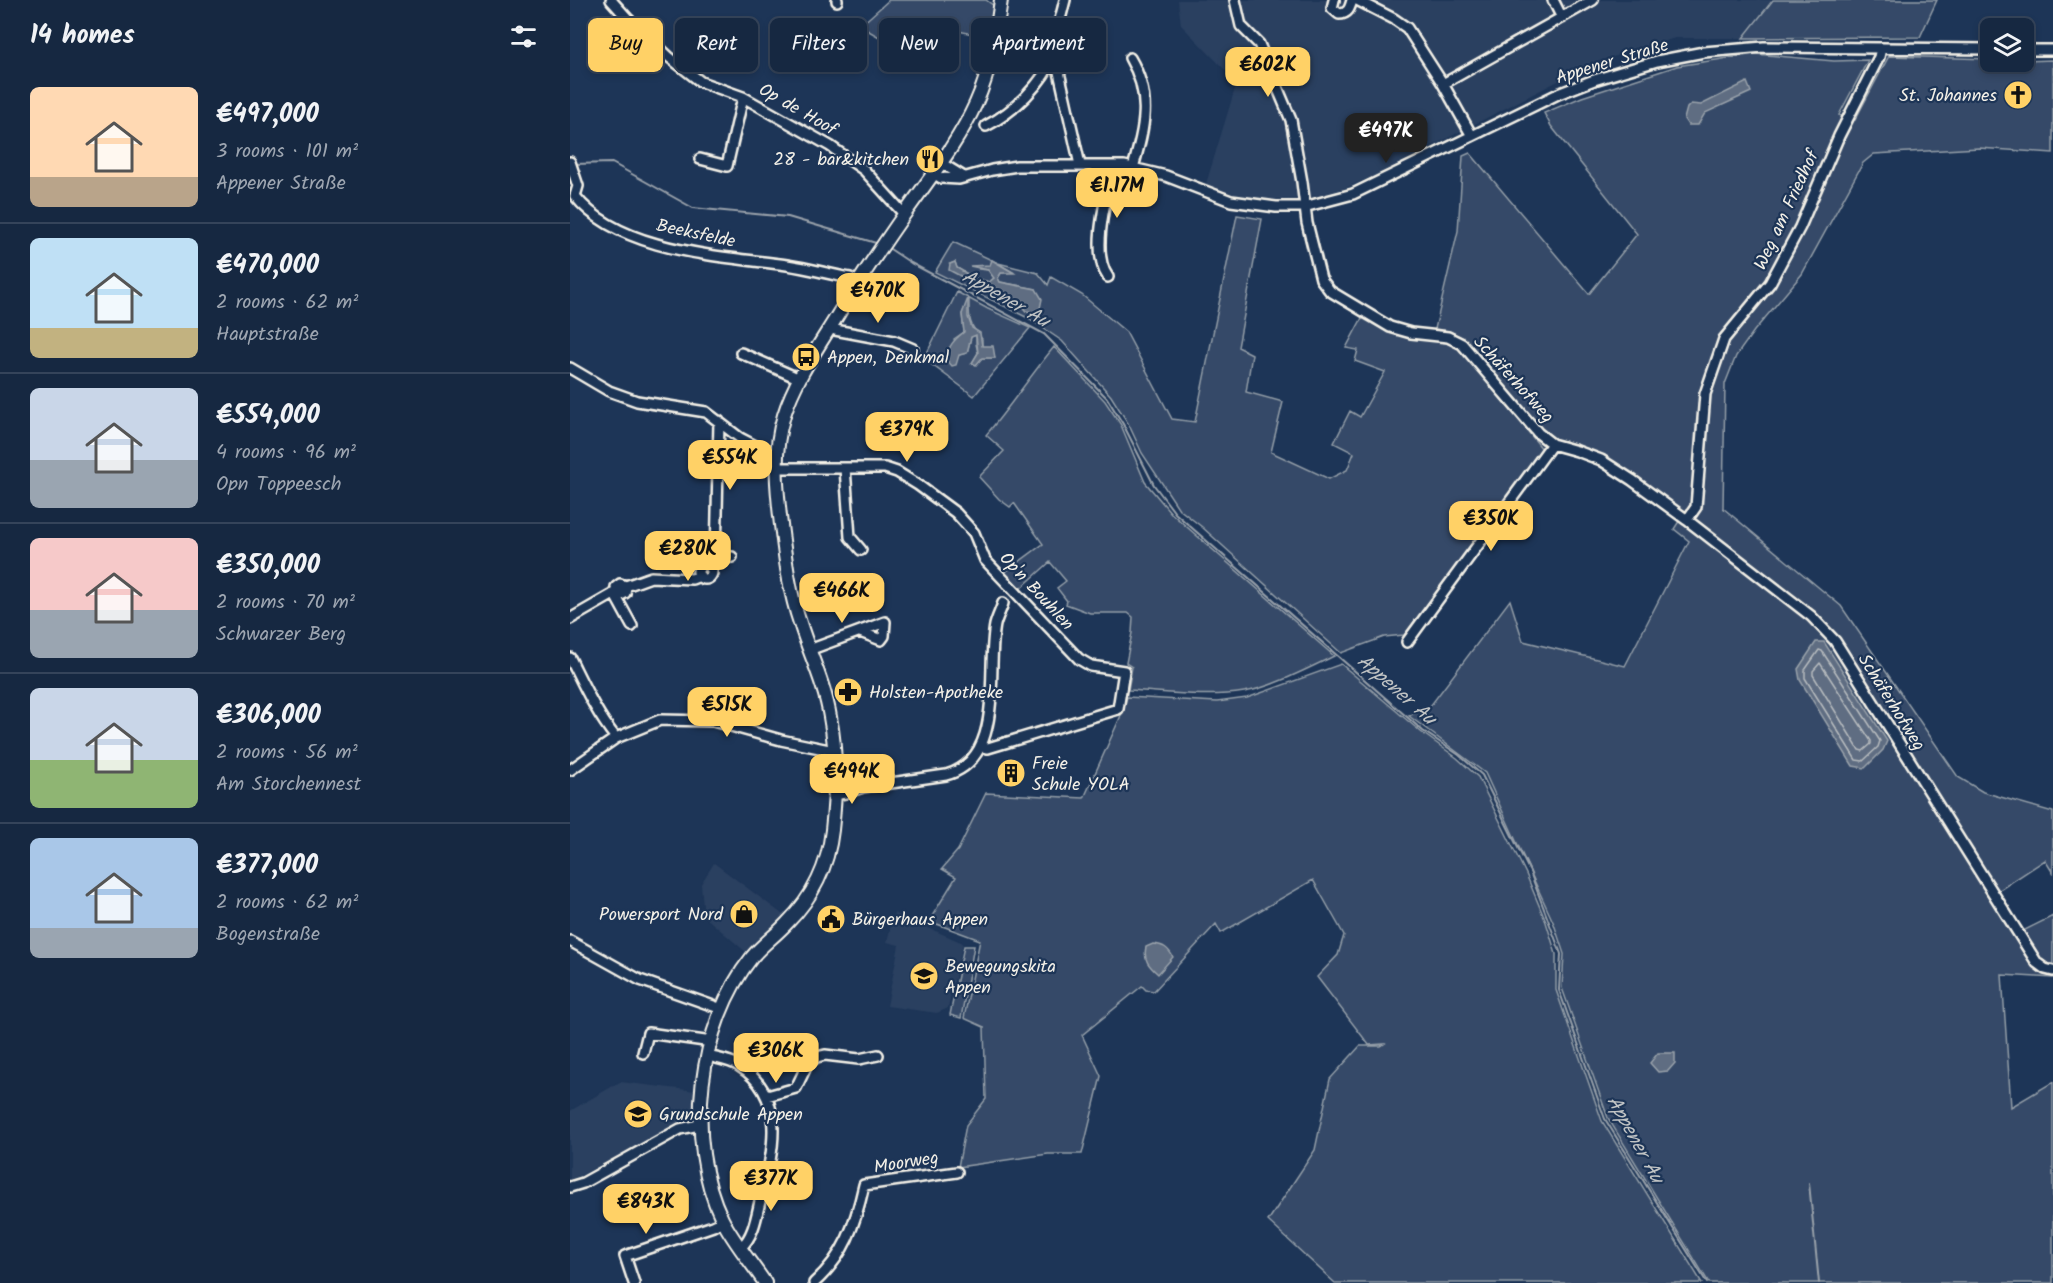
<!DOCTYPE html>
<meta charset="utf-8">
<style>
:root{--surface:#162841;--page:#23344c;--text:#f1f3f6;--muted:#9ea6b1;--line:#35445a;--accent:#ffd166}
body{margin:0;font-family:Kalam,sans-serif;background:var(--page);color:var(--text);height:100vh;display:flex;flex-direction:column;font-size:22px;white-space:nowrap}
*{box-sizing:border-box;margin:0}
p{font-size:20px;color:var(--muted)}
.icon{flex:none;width:33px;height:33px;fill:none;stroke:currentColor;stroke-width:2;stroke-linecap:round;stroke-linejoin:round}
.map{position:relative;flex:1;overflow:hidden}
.side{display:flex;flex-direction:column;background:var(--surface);width:570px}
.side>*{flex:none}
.top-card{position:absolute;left:18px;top:18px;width:570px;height:54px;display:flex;gap:12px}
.controls{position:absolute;left:1410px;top:18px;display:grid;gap:12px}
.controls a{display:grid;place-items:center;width:54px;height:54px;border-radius:9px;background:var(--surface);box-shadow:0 3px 9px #0003,0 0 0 2px var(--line);font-size:30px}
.price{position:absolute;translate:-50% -51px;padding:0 14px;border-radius:12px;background:var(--accent);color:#111;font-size:20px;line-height:39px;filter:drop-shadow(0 2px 3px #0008)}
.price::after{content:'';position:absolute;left:50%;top:36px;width:18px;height:14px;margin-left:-9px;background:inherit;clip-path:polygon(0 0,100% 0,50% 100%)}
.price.current{background:#222;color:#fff}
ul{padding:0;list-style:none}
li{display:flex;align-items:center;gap:18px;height:150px;padding:0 30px}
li+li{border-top:2px solid var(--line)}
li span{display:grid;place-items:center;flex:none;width:168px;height:120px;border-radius:9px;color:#555}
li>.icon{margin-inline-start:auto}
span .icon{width:72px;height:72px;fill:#fffc;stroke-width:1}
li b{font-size:26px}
h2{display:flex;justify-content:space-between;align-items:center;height:72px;padding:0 30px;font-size:26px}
.pill{padding:0 21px;border-radius:9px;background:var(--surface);box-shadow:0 3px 9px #0003,0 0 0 2px var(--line);font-size:21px;line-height:54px}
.pill.current{background:var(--accent);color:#111}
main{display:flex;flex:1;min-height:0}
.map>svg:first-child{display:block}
.built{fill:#2a4060}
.green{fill:#354a67;stroke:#949ea8;stroke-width:1.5;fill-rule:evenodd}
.water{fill:#5e6d82;stroke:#9aa2ab;stroke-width:1.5}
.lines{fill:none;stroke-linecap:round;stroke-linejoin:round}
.shore{stroke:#b8bcbf;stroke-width:1.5}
.stream{stroke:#9aa2ab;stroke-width:2}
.minor-casing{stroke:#f4f1e8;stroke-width:14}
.major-casing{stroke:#f4f1e8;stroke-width:16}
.minor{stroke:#1d3557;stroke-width:9}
.major{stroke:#1d3557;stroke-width:12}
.labels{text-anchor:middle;stroke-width:4.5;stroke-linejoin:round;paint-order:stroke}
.street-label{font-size:18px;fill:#f4f1e8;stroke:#1d3557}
.poi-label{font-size:18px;fill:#f4f1e8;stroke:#1d3557;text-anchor:start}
.water-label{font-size:20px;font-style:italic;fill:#c0c3c4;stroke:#1d3557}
</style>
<main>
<section class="side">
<h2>14 homes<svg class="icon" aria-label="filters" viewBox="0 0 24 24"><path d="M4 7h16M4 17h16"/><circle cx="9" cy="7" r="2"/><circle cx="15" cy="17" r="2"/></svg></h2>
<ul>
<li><span style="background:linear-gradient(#ffd9b3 75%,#b9a48a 0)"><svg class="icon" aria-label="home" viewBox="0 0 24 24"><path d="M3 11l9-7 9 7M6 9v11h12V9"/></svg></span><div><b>€497,000</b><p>3 rooms · 101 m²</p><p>Appener Straße</p></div></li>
<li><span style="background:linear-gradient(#bfe0f5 75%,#c2b280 0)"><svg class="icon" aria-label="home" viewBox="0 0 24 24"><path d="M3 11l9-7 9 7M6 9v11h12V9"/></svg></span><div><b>€470,000</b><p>2 rooms · 62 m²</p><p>Hauptstraße</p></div></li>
<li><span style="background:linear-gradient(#c9d6e8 60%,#9aa5b1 0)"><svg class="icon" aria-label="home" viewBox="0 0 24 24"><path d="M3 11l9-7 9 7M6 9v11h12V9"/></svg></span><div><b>€554,000</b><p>4 rooms · 96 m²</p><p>Opn Toppeesch</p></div></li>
<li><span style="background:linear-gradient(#f6c9c9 60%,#9aa5b1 0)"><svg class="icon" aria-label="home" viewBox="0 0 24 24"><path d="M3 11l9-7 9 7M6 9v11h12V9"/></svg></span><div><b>€350,000</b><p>2 rooms · 70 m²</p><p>Schwarzer Berg</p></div></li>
<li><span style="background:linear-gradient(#c9d6e8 60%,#8fb573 0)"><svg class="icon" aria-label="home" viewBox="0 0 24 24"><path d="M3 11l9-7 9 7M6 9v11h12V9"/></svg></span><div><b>€306,000</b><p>2 rooms · 56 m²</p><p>Am Storchennest</p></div></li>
<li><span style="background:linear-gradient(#a9c7e8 75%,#9aa5b1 0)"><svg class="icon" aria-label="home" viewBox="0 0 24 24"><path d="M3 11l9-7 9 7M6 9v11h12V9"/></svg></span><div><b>€377,000</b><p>2 rooms · 62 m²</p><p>Bogenstraße</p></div></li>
</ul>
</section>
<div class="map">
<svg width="1483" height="1283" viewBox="0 0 1483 1283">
<rect width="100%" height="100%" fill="#1d3557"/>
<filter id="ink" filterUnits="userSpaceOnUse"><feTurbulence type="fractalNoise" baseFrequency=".0167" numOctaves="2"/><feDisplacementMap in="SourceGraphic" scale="12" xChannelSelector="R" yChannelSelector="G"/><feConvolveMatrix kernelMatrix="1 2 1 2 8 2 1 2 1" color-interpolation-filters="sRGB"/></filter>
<g filter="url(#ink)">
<path class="built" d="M608 0H1203L1173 38H1105L1023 63 808 174 773 189 732 200 693 199 666 195 636 184 667 82 611 25Z
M144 863 216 917 177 953 134 916 131 884Z
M324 913 393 943 378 1008 367 1013 317 1006 329 945 317 942Z
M50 1082 126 1091 120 1116 104 1127 9 1176 0 1179V1111Z"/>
<path class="green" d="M319 0H416L424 6 418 37 369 27 355 63 290 26Z
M1203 0H1367L1350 37 1173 38Z
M1185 54 1264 61 1298 60 1269 115 1285 120 1319 56 1420 59V62L1483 60V153L1409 148 1304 154 1293 163 1232 274 1184 331 1166 356 1155 384 1153 508 1271 606 1388 777 1413 792 1483 812V873L1475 860 1428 891 1453 931 1483 916V978L1432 975 1441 1107 1483 1082V1283H1139L1038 1118 992 988 994 954 984 924 915 773 839 716 861 705 940 600 953 641 1055 666 1119 541 1104 529 1115 512 1062 474 1033 456 1008 445 986 440 971 429 894 338 879 331 865 329 888 231 893 156 900 153 1019 294 1067 234 981 126 974 113 1012 97 1107 66Z
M667 215 692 219 668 347 682 354 676 392 713 402 701 452 759 479 777 470 784 453 764 443 780 411 790 417 815 372 785 361 788 350 776 348 792 318 814 330 834 337 869 340 890 348 973 450 834 635 814 637 771 653 632 527 609 509 572 453 558 423 541 396 492 341 458 318 365 272 383 242 428 263 468 273 478 285 481 277 512 295 556 332 602 419 625 422ZM422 260 443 272 431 273 428 278 430 282 466 289 469 313 456 311 450 304 422 290 380 264 385 262 387 268 404 278 419 282 424 278 418 270 408 269 421 265Z
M387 292 418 309 460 328 404 396 354 359ZM399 298C399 318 398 324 412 339V347L424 358H412L402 363 408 353 406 344V335L401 337 397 353 389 355 384 339 394 332 392 314Z
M484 347 535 401 551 425 575 482 601 513 764 656C739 668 700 688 674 692 636 698 596 692 558 690L562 667 556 663 562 633 563 617 558 613H520L496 604 497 601 487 588 496 581 480 562 450 589 434 573 473 544 444 503 440 507 429 499 409 477 434 451 416 435C440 407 460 376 484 347Z
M771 664 851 732 887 758 908 777 956 874 976 922 986 954V990L1032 1121 1132 1283H765L698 1221 745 1150 760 1079 790 1046H811L814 1044 799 1045 747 977 768 955 774 935 743 880 651 933 646 924 584 991 576 990 572 986 512 1035 531 1076 512 1154H478L388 1167 396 1125 416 1099 414 1027 394 1018 410 940 359 921 386 877 372 869 388 850 416 793 514 798 553 711 557 697 647 702 677 698Z
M394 946H404L391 1018 380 1015Z"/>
<path class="water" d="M1177 82 1181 92 1135 113 1128 125H1118L1114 119 1117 108 1121 104 1131 105Z
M422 260 444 273H431L428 278 430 282 466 289 472 299 469 313 456 311 450 304C439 303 430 299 422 290L415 289 379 270 380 264 385 262 387 268 404 278 419 282 424 278 418 270 400 266 420 265Z
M398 298V317L402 328 410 333 412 346H423L425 358H412L406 365 402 363 408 353 406 335 401 337 397 353 389 355 386 365 382 366 376 359C378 346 384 340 394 332L392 314Z
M1246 642H1254L1317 741 1313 750 1295 768 1283 766 1230 680 1228 669Z
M583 944C594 945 598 948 603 957L588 974C579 966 573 960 576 947Z
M1088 1053H1105V1063L1098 1071 1088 1072 1080 1063Z"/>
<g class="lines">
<path class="shore" d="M1249 650 1252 651 1310 741 1308 747 1293 761 1286 760 1235 678V670Z
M1250 663 1301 741V744L1293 751 1289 750 1243 675V671Z"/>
<path class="stream" d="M3 164 42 163 123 208 218 217 306 243
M320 249 341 263 474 334 537 398 553 424 584 485 605 513 853 731 889 755 912 775 960 872 991 954 989 990 1035 1119 1137 1283
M1239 1183 1249 1283"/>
<g class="minor-casing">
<path id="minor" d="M41 0 58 19 99 57 131 82 173 97 260 146 294 170 334 214
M495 0 486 35 485 54 510 165
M665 0 671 26 689 44 721 120 732 182 737 223 751 279 760 291 820 327 841 333 878 337 892 344 968 433 982 444 1007 451 1031 460 1062 480 1117 520 1241 616 1265 641 1467 963 1475 969 1483 971
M764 0 762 8 769 14C778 14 780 8 782 0
M787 0 824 19 837 28 873 84 902 136
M983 0 992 18
M267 1V0
M1454 50H1483
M560 58C583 97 574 128 563 168
M873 84 1023 0
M416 126C445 111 472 84 485 54
M130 159 157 166 173 97
M0 162 8 186 5 196
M371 163 394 177
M363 173 371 178 389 179 422 170 447 166H554L596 176 661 201 706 207H734L783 194 988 94 1024 80 1087 61 1134 52 1194 47 1420 49
M5 196C49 252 151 256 217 265 238 268 259 274 280 278L288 282
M538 277C520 253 537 194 543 166
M260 327 265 330 324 341 343 349
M171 353 230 379
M0 368 39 391 67 401 136 412 170 438 199 453 206 455
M206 468H315L327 472 348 485 386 513 404 533 415 560 509 659 521 666 554 671 548 709 418 748 412 747
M275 468 280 537 291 550
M1117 520 1126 507 1135 394 1154 339 1200 283 1230 227 1269 136 1309 57 1311 48
M146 559 149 421
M143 562 146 559 162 557
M128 572a7 7 0 1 1 14 0a7 7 0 1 1-14 0Z
M56 586 55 593 51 595 47 592 46 587 50 584 56 586 81 577 122 579 130 576
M44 593 62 626
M0 619 47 592
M837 642 982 444
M239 650 315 622 314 636 311 640 290 632
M0 658C14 686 26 713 46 738
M0 770 46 738 90 720 143 721 211 740 264 751
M264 782 293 787
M264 795 275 793 293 787 376 775C436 759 416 671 425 625 427 617 431 610 433 603
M0 941 70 980 152 1009
M73 1053 78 1033 142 1042
M138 1056C149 1059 160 1060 169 1066 217 1096 204 1151 191 1197 187 1213 184 1237 171 1247
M197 1096 226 1088 238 1063 247 1057 255 1055 289 1059 308 1055
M0 1187 13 1183 110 1129 129 1125
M64 1283 55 1256 143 1226 153 1221
M244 1283C275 1255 285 1225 294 1185L387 1172"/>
</g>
<g class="major-casing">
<path id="major" d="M195 1283C181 1262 163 1241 152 1219 114 1141 128 1025 182 957 192 945 206 935 217 923 243 897 258 867 262 830 266 794 267 753 260 717 255 685 240 655 230 623 220 594 216 564 212 533 207 493 202 454 214 415 224 382 246 350 264 321 287 283 312 246 338 209 362 175 389 141 406 103 421 70 426 35 431 0"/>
</g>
<use href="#minor" class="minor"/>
<use href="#major" class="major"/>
</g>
</g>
<defs>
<g id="church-disc" transform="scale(1.5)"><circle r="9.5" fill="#ffd166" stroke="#1d3557"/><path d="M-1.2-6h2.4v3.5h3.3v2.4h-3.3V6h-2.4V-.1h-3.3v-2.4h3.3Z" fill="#111"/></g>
<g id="restaurant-disc" transform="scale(1.5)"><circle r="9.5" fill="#ffd166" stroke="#1d3557"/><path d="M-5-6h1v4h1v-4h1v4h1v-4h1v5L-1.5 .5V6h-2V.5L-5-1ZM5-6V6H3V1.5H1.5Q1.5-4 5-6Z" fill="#111"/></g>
<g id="bus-disc" transform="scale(1.5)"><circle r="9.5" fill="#ffd166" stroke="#1d3557"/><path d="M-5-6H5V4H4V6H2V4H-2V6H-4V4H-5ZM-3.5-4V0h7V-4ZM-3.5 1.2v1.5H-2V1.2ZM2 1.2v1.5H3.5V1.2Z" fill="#111"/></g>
<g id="pharmacy-disc" transform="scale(1.5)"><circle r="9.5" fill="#ffd166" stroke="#1d3557"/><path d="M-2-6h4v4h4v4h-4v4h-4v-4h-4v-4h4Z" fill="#111"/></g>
<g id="building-disc" transform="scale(1.5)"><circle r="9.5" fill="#ffd166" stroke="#1d3557"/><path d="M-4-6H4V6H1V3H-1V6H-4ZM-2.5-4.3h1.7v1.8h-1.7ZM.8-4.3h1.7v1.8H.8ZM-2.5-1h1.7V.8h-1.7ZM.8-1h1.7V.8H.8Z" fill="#111"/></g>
<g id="shop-disc" transform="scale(1.5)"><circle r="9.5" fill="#ffd166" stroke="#1d3557"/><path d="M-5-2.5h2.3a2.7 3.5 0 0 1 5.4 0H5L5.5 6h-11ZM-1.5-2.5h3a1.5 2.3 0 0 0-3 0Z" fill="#111"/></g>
<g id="civic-disc" transform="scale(1.5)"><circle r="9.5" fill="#ffd166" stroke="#1d3557"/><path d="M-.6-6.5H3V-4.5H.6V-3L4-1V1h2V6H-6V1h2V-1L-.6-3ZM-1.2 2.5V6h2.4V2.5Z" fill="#111"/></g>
<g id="school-disc" transform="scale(1.5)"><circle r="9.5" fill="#ffd166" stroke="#1d3557"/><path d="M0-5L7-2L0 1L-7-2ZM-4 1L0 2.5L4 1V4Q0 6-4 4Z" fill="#111"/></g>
</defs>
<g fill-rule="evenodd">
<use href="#church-disc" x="1448" y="95"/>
<use href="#restaurant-disc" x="360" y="159"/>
<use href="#bus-disc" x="236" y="357"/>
<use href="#pharmacy-disc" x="278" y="692"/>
<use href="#building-disc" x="441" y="773"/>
<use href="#shop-disc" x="174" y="914"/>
<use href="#civic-disc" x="261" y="919"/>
<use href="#school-disc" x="354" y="976"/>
<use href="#school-disc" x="68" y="1114"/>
</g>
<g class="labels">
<g class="street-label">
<text transform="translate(1042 61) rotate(-17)" y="6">Appener Straße</text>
<text transform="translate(228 109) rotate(30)" y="6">Op de Hoof</text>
<text transform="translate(1216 210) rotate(-65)" y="6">Weg am Friedhof</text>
<text transform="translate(126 233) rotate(12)" y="6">Beeksfelde</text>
<text transform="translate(944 379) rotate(48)" y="6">Schäferhofweg</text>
<text transform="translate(467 591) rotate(47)" y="6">Op'n Bouhlen</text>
<text transform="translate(1322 702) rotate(58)" y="6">Schäferhofweg</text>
<text transform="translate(336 1162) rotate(-9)" y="6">Moorweg</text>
</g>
<g class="poi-label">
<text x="1427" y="101" text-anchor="end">St. Johannes</text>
<text x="339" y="165" text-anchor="end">28 - bar&amp;kitchen</text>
<text x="257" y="363">Appen, Denkmal</text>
<text x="299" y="698">Holsten-Apotheke</text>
<text x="462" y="769">Freie<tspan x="462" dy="21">Schule YOLA</tspan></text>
<text x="153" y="920" text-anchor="end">Powersport Nord</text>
<text x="282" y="925">Bürgerhaus Appen</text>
<text x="375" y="972">Bewegungskita<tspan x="375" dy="21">Appen</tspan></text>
<text x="89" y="1120">Grundschule Appen</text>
</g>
<g class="water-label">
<text transform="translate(436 298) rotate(30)" y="7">Appener Au</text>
<text transform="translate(827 689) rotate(41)" y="7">Appener Au</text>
<text transform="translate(1066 1139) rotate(61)" y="7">Appener Au</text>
</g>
</g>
</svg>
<div class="controls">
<a><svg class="icon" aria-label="layers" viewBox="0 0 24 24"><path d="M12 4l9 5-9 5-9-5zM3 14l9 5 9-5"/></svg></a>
</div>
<b class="price" style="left:698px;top:98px">€602K</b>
<b class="price current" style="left:816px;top:164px">€497K</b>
<b class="price" style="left:547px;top:219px">€1.17M</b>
<b class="price" style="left:308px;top:324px">€470K</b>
<b class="price" style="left:337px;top:463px">€379K</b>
<b class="price" style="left:160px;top:491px">€554K</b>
<b class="price" style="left:921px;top:552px">€350K</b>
<b class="price" style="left:118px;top:582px">€280K</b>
<b class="price" style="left:272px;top:624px">€466K</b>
<b class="price" style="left:157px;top:738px">€515K</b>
<b class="price" style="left:282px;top:805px">€494K</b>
<b class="price" style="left:206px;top:1084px">€306K</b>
<b class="price" style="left:201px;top:1212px">€377K</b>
<b class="price" style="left:76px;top:1235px">€843K</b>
<div class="top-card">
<a class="pill current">Buy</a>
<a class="pill">Rent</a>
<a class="pill">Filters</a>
<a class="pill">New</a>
<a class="pill">Apartment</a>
</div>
</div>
</main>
